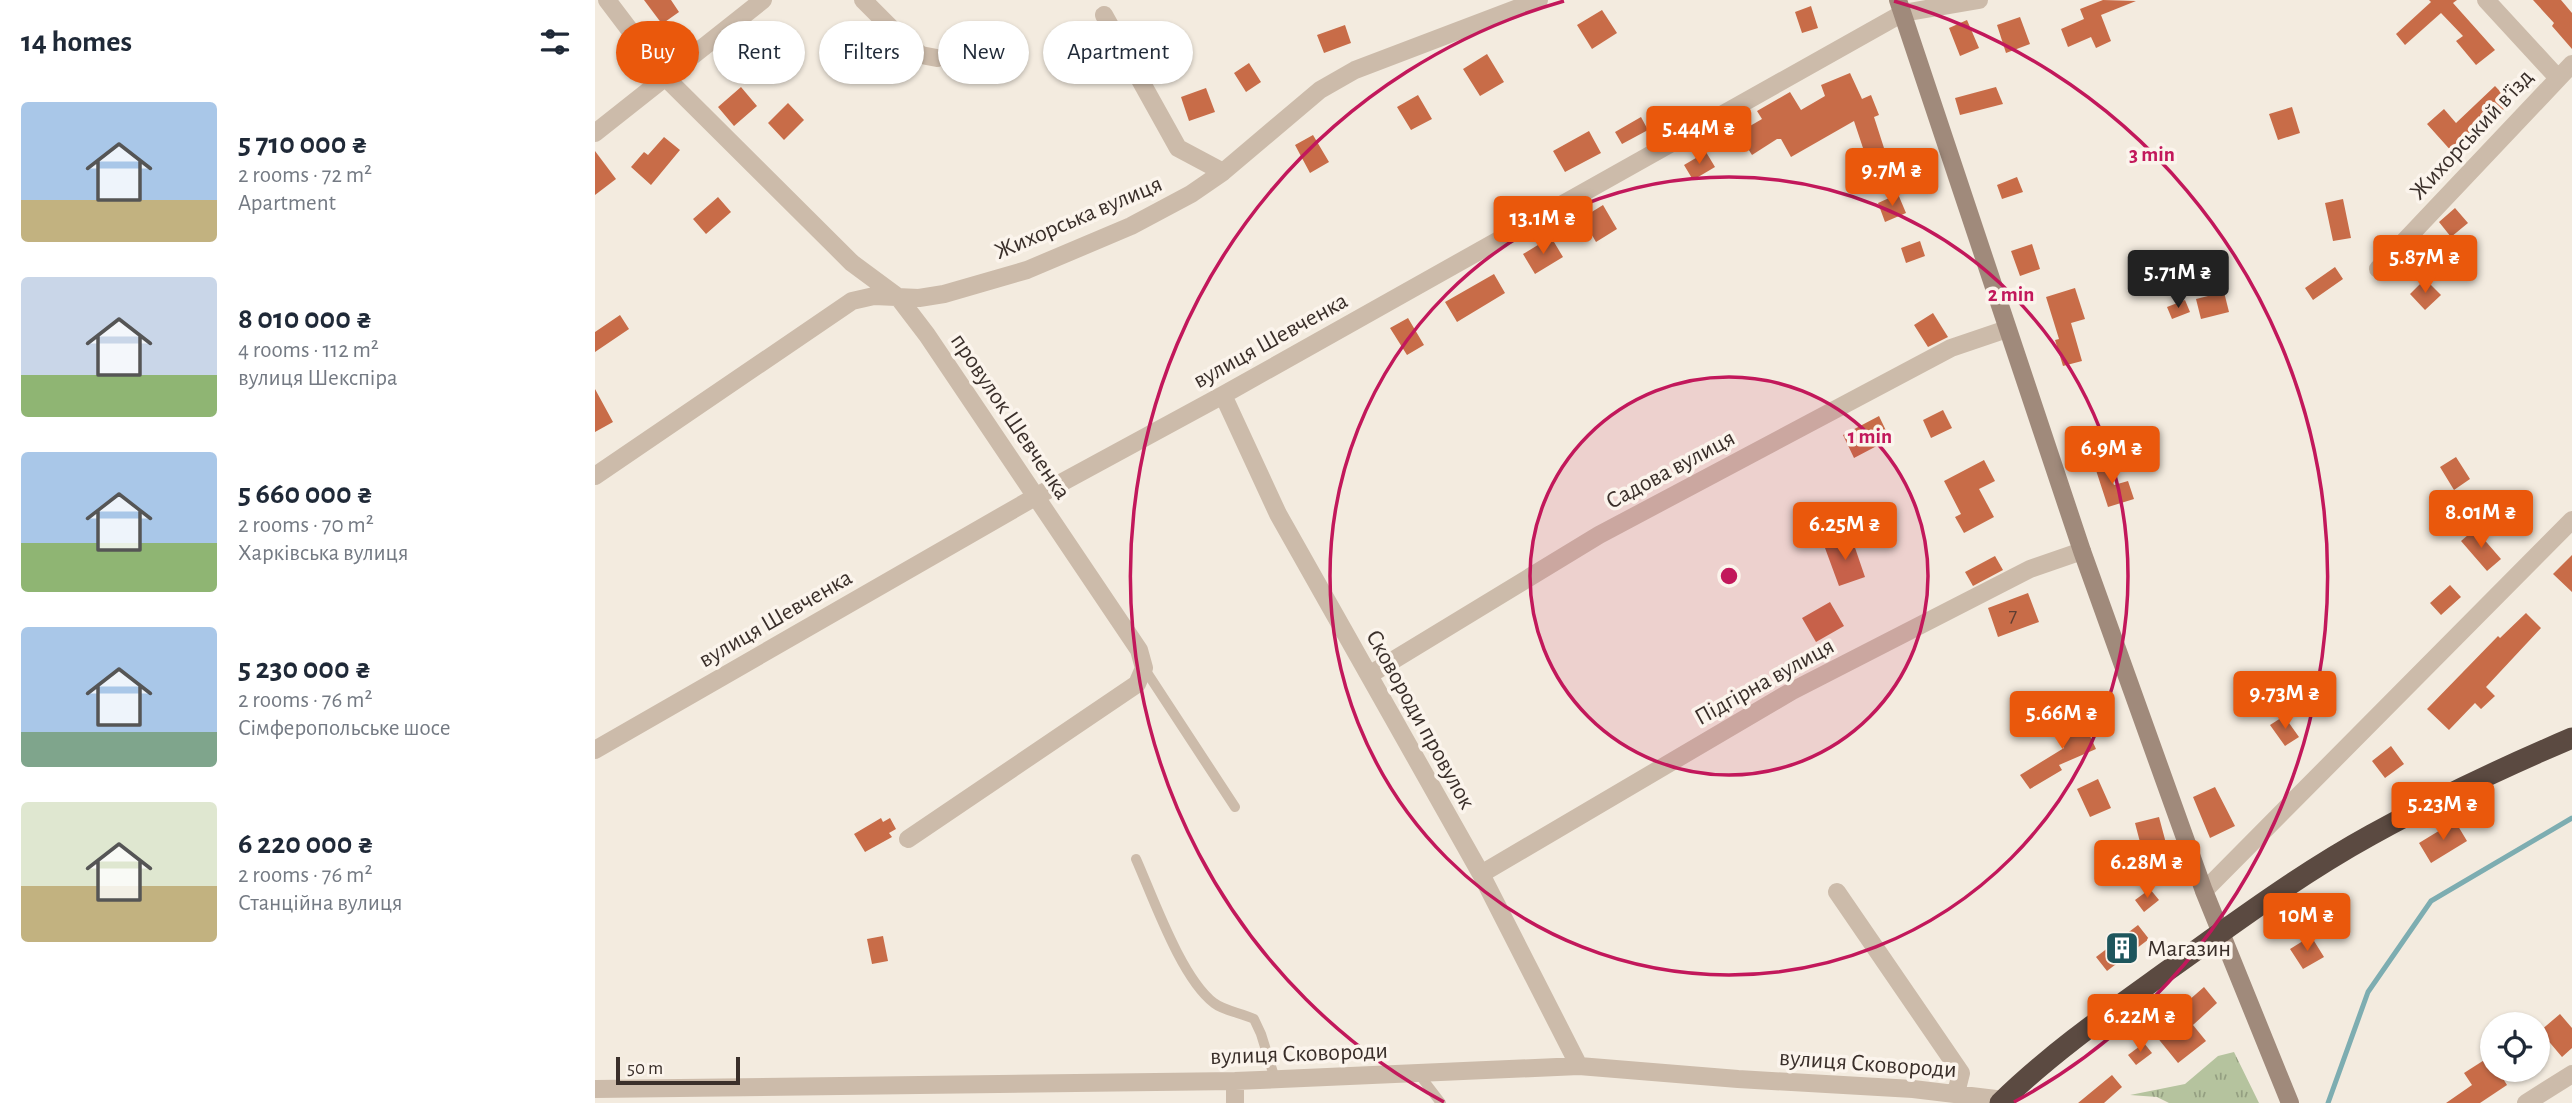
<!DOCTYPE html>
<meta charset="utf-8">
<style>
:root{--surface:#fff;--page:#f6f6f7;--text:#1f2937;--muted:#747a83;--accent:#ea580c}
body{margin:0;font-family:"Alegreya Sans",sans-serif;background:var(--page);color:var(--text);height:100vh;display:flex;flex-direction:column;font-size:26px;white-space:nowrap}
*{box-sizing:border-box;margin:0}
p{font-size:23px;color:var(--muted)}
.icon{flex:none;width:38px;height:38px;fill:none;stroke:currentColor;stroke-width:2;stroke-linecap:round;stroke-linejoin:round}
.map{position:relative;flex:1;overflow:hidden}
.drawer{display:flex;flex-direction:column;background:var(--surface);width:595px}
.drawer>*{flex:none}
.top-card{position:absolute;left:21px;top:21px;width:665px;height:63px;display:flex;gap:14px}
.buttons{position:absolute;left:1885px;top:1012px;display:grid;gap:14px}
.buttons a{display:grid;place-items:center;width:70px;height:70px;border-radius:50%;background:var(--surface);box-shadow:0 2px 5px #0004;font-size:35px}
.scale{position:absolute;left:21px;bottom:18px;width:124px;box-sizing:border-box;padding-left:7px;border:4px solid #3a2f2a;border-top:0;font-size:19px;line-height:24px;white-space:nowrap;color:#3a2f2a;-webkit-text-stroke:5px #fbf4ec;paint-order:stroke}
.price{position:absolute;translate:-50% -60px;padding:0 16px;border-radius:7px;background:var(--accent);color:#fff;font-size:23px;line-height:46px;filter:drop-shadow(0 2px 4px #0008)}
.price::after{content:'';position:absolute;left:50%;top:42px;width:21px;height:16px;margin-left:-10px;background:inherit;clip-path:polygon(0 0,100% 0,50% 100%)}
.price.on{background:#222;color:#fff}
ul{padding:0;list-style:none}
li{display:flex;align-items:center;gap:21px;height:175px;padding:0 21px}
li span{display:grid;place-items:center;flex:none;width:196px;height:140px;border-radius:7px;color:#555}
li>.icon{margin-inline-start:auto}
span .icon{width:84px;height:84px;fill:#fffc;stroke-width:1}
li b{font-size:30px}
h2{display:flex;justify-content:space-between;align-items:center;height:84px;padding:0 21px;font-size:30px}
.pill{padding:0 24px;border-radius:32px;background:var(--surface);box-shadow:0 2px 5px #0004;font-size:24px;line-height:63px}
.pill.on{background:var(--accent);color:#fff}
main{display:flex;flex:1;min-height:0}
.map>svg:first-child{display:block}
.grass{fill:url(#grass-tufts)}
.lines{fill:none;stroke-linecap:round;stroke-linejoin:round}
.stream{stroke:#7dadb1;stroke-width:5}
.building{fill:#c86c48}
.lane{stroke:#cba;stroke-width:10}
.street{stroke:#cba;stroke-width:18}
.secondary{stroke:#a08a7b;stroke-width:18}
.highway{stroke:#5b4a41;stroke-width:21}
.ring{fill:none;stroke:#c2185b;stroke-width:3.5}
.labels{text-anchor:middle;stroke-width:7;stroke-linejoin:round;paint-order:stroke}
.number-label{font-size:21px;fill:#5e3e32}
.street-label{font-size:24px;fill:#3a2f2a;stroke:#fbf4ec}
.poi-label{font-size:24px;fill:#3a2f2a;stroke:#fbf4ec;text-anchor:start}
.centre{fill:#c2185b;stroke:#fbf4ec;stroke-width:3.5}
.ring-label{font-size:21px;text-anchor:middle;font-weight:bold;fill:#c2185b;stroke:#fbf4ec;stroke-width:7;stroke-linejoin:round;paint-order:stroke}
</style>
<main>
<section class="drawer">
<h2>14 homes<svg class="icon" aria-label="filters" viewBox="0 0 24 24"><path d="M4 7h16M4 17h16"/><circle cx="9" cy="7" r="2"/><circle cx="15" cy="17" r="2"/></svg></h2>
<ul>
<li><span style="background:linear-gradient(#a9c7e8 70%,#c2b280 0)"><svg class="icon" aria-label="home" viewBox="0 0 24 24"><path d="M3 11l9-7 9 7M6 9v11h12V9"/></svg></span><div><b>5 710 000 ₴</b><p>2 rooms · 72 m²</p><p>Apartment</p></div></li>
<li><span style="background:linear-gradient(#c9d6e8 70%,#8fb573 0)"><svg class="icon" aria-label="home" viewBox="0 0 24 24"><path d="M3 11l9-7 9 7M6 9v11h12V9"/></svg></span><div><b>8 010 000 ₴</b><p>4 rooms · 112 m²</p><p>вулиця Шекспіра</p></div></li>
<li><span style="background:linear-gradient(#a9c7e8 65%,#8fb573 0)"><svg class="icon" aria-label="home" viewBox="0 0 24 24"><path d="M3 11l9-7 9 7M6 9v11h12V9"/></svg></span><div><b>5 660 000 ₴</b><p>2 rooms · 70 m²</p><p>Харківська вулиця</p></div></li>
<li><span style="background:linear-gradient(#a9c7e8 75%,#7fa58c 0)"><svg class="icon" aria-label="home" viewBox="0 0 24 24"><path d="M3 11l9-7 9 7M6 9v11h12V9"/></svg></span><div><b>5 230 000 ₴</b><p>2 rooms · 76 m²</p><p>Сімферопольське шосе</p></div></li>
<li><span style="background:linear-gradient(#dfe7d0 60%,#c2b280 0)"><svg class="icon" aria-label="home" viewBox="0 0 24 24"><path d="M3 11l9-7 9 7M6 9v11h12V9"/></svg></span><div><b>6 220 000 ₴</b><p>2 rooms · 76 m²</p><p>Станційна вулиця</p></div></li>
</ul>
</section>
<div class="map">
<svg width="1977" height="1103" viewBox="0 0 1977 1103">
<defs>
<pattern id="grass-tufts" width="24" height="20" patternUnits="userSpaceOnUse" patternTransform="scale(1.75)"><rect width="24" height="20" fill="#b5c39e"/><path d="M3 7l-1-3M5 7V3M7 7l1-3M15 17l-1-3M17 17v-4M19 17l1-3" fill="none" stroke="#949f81"/></pattern>
</defs>
<rect width="100%" height="100%" fill="#f3ebdf"/>
<path class="grass" d="M1639 1052 1664 1103H1574L1562 1097 1535 1095 1590 1084 1623 1056Z"/>
<g class="lines">
<path class="stream" d="M1733 1103 1773 992 1836 901 1977 818"/>
</g>
<path class="building" d="M49 0H76L84 12 67 24Z
M1508 0 1541 1 1506 15 1516 41 1501 48 1496 37 1473 47 1466 29 1489 19 1485 9Z
M1834 0H1862L1858 3 1900 50 1881 65 1861 41 1868 36 1846 13 1810 45 1801 34 1836 2Z
M1938 0H1966L1977 13V49L1957 26 1959 23Z
M1216 6 1223 28 1207 33 1200 12Z
M1007 10 1022 33 997 49 982 25Z
M1425 17 1435 44 1411 53 1402 25Z
M1372 20 1384 48 1365 56 1354 28Z
M750 25 756 43 729 53 722 35Z
M178 31 191 49 173 62 160 45Z
M892 54 909 82 885 96 868 69Z
M654 63 666 82 651 92 639 73Z
M1255 73 1267 99 1276 95 1284 115 1279 117 1289 148 1270 154 1259 121 1196 157 1186 139H1182L1157 155 1143 133 1167 119 1162 111 1195 92 1206 110 1230 96 1226 85Z
M1900 86 1916 103 1858 153 1832 124 1849 109 1861 123Z
M146 87 162 106 139 126 123 107Z
M1401 87 1408 104 1365 115 1360 98Z
M611 88 620 112 594 121 586 97Z
M823 95 837 119 816 130 802 107Z
M193 103 209 120 189 140 173 123Z
M1697 107 1705 133 1683 140 1674 114Z
M1046 117 1053 130 1027 144 1020 132Z
M994 131 1006 153 970 172 958 151Z
M718 135 734 162 715 173 700 145Z
M69 137 85 150 56 185 36 167 49 152 53 155Z
M0 151 21 179 0 195Z
M1111 152 1120 167 1098 180 1089 165Z
M1422 177 1428 192 1407 199 1402 185Z
M1303 194 1311 213 1290 222 1283 203Z
M123 197 136 212 111 234 98 219Z
M1748 199 1756 238 1738 241 1730 203Z
M1008 205 1022 229 1001 242 987 218Z
M1860 208 1873 223 1856 237 1844 222Z
M956 237 968 257 940 274 928 254Z
M1325 241 1330 256 1311 263 1306 248Z
M1437 244 1445 269 1425 276 1416 251Z
M1740 267 1748 279 1718 300 1710 288Z
M899 274 910 293 862 322 850 302Z
M1830 279 1846 295 1830 310 1815 294Z
M1480 288 1490 319 1476 323 1487 361 1468 366 1460 340 1464 339 1451 297Z
M1629 292 1634 312 1606 319 1601 299Z
M1590 300 1595 312 1577 319 1572 307Z
M1338 313 1353 337 1333 347 1319 325Z
M25 315 34 329 0 352V332Z
M813 318 829 345 812 355 795 328Z
M0 389 18 422 0 432Z
M1348 410 1357 428 1336 438 1328 420Z
M1284 416 1295 439 1259 458 1248 435Z
M1861 457 1875 479 1859 490 1845 467Z
M1509 458 1519 485 1533 481 1539 499 1513 507 1498 461Z
M1389 460 1400 481 1384 489 1399 517 1369 533 1360 517 1366 514 1349 481Z
M1880 529 1906 559 1892 571 1866 541Z
M1257 539 1270 577 1244 586 1230 548Z
M1977 555V592L1958 574Z
M1400 556 1408 570 1378 586 1370 572Z
M1855 585 1866 597 1846 615 1835 603Z
M1433 593 1444 622 1403 637 1393 608Z
M1235 602 1249 626 1221 642 1207 618Z
M1931 613 1946 628 1891 687 1900 696 1886 709 1880 703 1854 730 1832 709 1903 636 1905 638Z
M1485 714 1501 749 1464 765 1467 770 1435 789 1425 775 1469 748 1458 726Z
M1689 716 1704 737 1690 746 1675 725Z
M1796 746 1809 764 1790 778 1777 761Z
M1503 779 1516 808 1495 817 1482 789Z
M1620 787 1640 826 1615 838 1598 797Z
M1564 817 1576 862 1552 869 1540 823Z
M286 818 288 822 295 818 301 829 294 833 297 837 270 852 259 834Z
M1860 821 1872 841 1836 863 1824 843Z
M1555 889 1564 900 1549 912 1540 900Z
M1543 925 1554 939 1512 971 1501 957Z
M288 936 293 961 277 964 272 939Z
M1716 936 1729 957 1708 969 1695 949Z
M1609 987 1622 1003 1598 1025 1611 1041 1583 1063 1561 1036 1597 1006 1593 1001Z
M1965 1014 1977 1028V1048L1967 1057 1945 1031Z
M1549 1043 1557 1053 1541 1065 1533 1055Z
M1894 1057 1897 1062V1069H1902L1912 1085 1885 1103H1851L1877 1085 1869 1073Z
M1517 1075 1527 1087 1509 1103H1483Z"/>
<g class="lines">
<path class="lane" d="M549 668 640 807
M541 859C558 897 586 978 619 1003 629 1011 647 1013 659 1019L666 1034 680 1079
M823 1073 846 1103"/>
<path class="street" d="M12 0 71 78 257 263 303 297 332 335 544 650 549 668 542 684 313 839
M268 0 310 42 326 55 342 58
M1891 0 1962 77
M509 15 583 148 628 172
M0 133 168 0
M1783 269 1977 64
M628 395 683 514 886 874 984 1066
M0 476 257 301 279 296 324 298 349 294 432 270 536 226 596 194 628 172 725 90 760 70 944 0
M774 675 1004 535 1356 348 1412 329
M0 750 440 497 628 395 1308 13 1384 0
M886 874 1197 691 1435 569 1487 551
M1609 891 1977 520
M1242 892 1366 1073 1361 1093
M640 1081V1103
M0 1089 640 1081 984 1066 1143 1079 1318 1089 1409 1100
M1931 1103 1977 1074"/>
<path class="secondary" d="M1303 0 1487 551 1609 891 1695 1103"/>
<path class="highway" d="M1405 1103C1456 1053 1515 1012 1572 971 1638 924 1705 874 1776 835 1841 799 1909 767 1977 738"/>
</g>
<circle cx="1134" cy="576" r="199" fill="#c2185b" fill-opacity=".12"/>
<g class="ring">
<circle cx="1134" cy="576" r="199"/>
<circle cx="1134" cy="576" r="399"/>
<path d="M849 1102A598 598 0 0 1 969 1M1299 1A598 598 0 0 1 1419 1102"/>
</g>
<defs>
<g id="building-square" transform="scale(1.75)"><rect x="-9" y="-9" width="18" height="18" rx="4" fill="#1e565d" stroke="#fbf4ec"/><path d="M-4-6H4V6H1V3H-1V6H-4ZM-2.5-4.3h1.7v1.8h-1.7ZM.8-4.3h1.7v1.8H.8ZM-2.5-1h1.7V.8h-1.7ZM.8-1h1.7V.8H.8Z" fill="#fff"/></g>
</defs>
<g fill-rule="evenodd">
<use href="#building-square" x="1527" y="948"/>
</g>
<g class="labels">
<g class="number-label">
<text x="1418" y="622">7</text>
</g>
<g class="street-label">
<text transform="translate(1876 134) rotate(-47)" y="8">Жихорський в’їзд</text>
<text transform="translate(483 217) rotate(-23)" y="8">Жихорська вулиця</text>
<text transform="translate(675 340) rotate(-29)" y="8">вулиця Шевченка</text>
<text transform="translate(416 416) rotate(56)" y="8">провулок Шевченка</text>
<text transform="translate(1075 469) rotate(-28)" y="8">Садова вулиця</text>
<text transform="translate(180 618) rotate(-30)" y="8">вулиця Шевченка</text>
<text transform="translate(1169 681) rotate(-29)" y="8">Підгірна вулиця</text>
<text transform="translate(826 719) rotate(61)" y="8">Сковороди провулок</text>
<text transform="translate(704 1053) rotate(-2)" y="8">вулиця Сковороди</text>
<text transform="translate(1273 1063) rotate(4)" y="8">вулиця Сковороди</text>
</g>
<g class="poi-label">
<text x="1552" y="956">Магазин</text>
</g>
</g>
<circle cx="1134" cy="576" r="10" class="centre"/>
<g class="ring-label">
<text x="1557" y="161">3 min</text>
<text x="1416" y="301">2 min</text>
<text x="1275" y="443">1 min</text>
</g>
</svg>
<div class="buttons">
<a><svg class="icon" aria-label="locate" viewBox="0 0 24 24"><circle cx="12" cy="12" r="6"/><path d="M12 2v4M12 18v4M2 12h4M18 12h4"/></svg></a>
</div>
<div class="scale">50 m</div>
<b class="price" style="left:1104px;top:166px">5.44M ₴</b>
<b class="price" style="left:1297px;top:208px">9.7M ₴</b>
<b class="price" style="left:948px;top:256px">13.1M ₴</b>
<b class="price" style="left:1830px;top:295px">5.87M ₴</b>
<b class="price on" style="left:1583px;top:310px">5.71M ₴</b>
<b class="price" style="left:1517px;top:486px">6.9M ₴</b>
<b class="price" style="left:1886px;top:550px">8.01M ₴</b>
<b class="price" style="left:1250px;top:562px">6.25M ₴</b>
<b class="price" style="left:1690px;top:731px">9.73M ₴</b>
<b class="price" style="left:1467px;top:751px">5.66M ₴</b>
<b class="price" style="left:1848px;top:842px">5.23M ₴</b>
<b class="price" style="left:1552px;top:900px">6.28M ₴</b>
<b class="price" style="left:1712px;top:953px">10M ₴</b>
<b class="price" style="left:1545px;top:1054px">6.22M ₴</b>
<div class="top-card">
<a class="pill on">Buy</a>
<a class="pill">Rent</a>
<a class="pill">Filters</a>
<a class="pill">New</a>
<a class="pill">Apartment</a>
</div>
</div>
</main>
